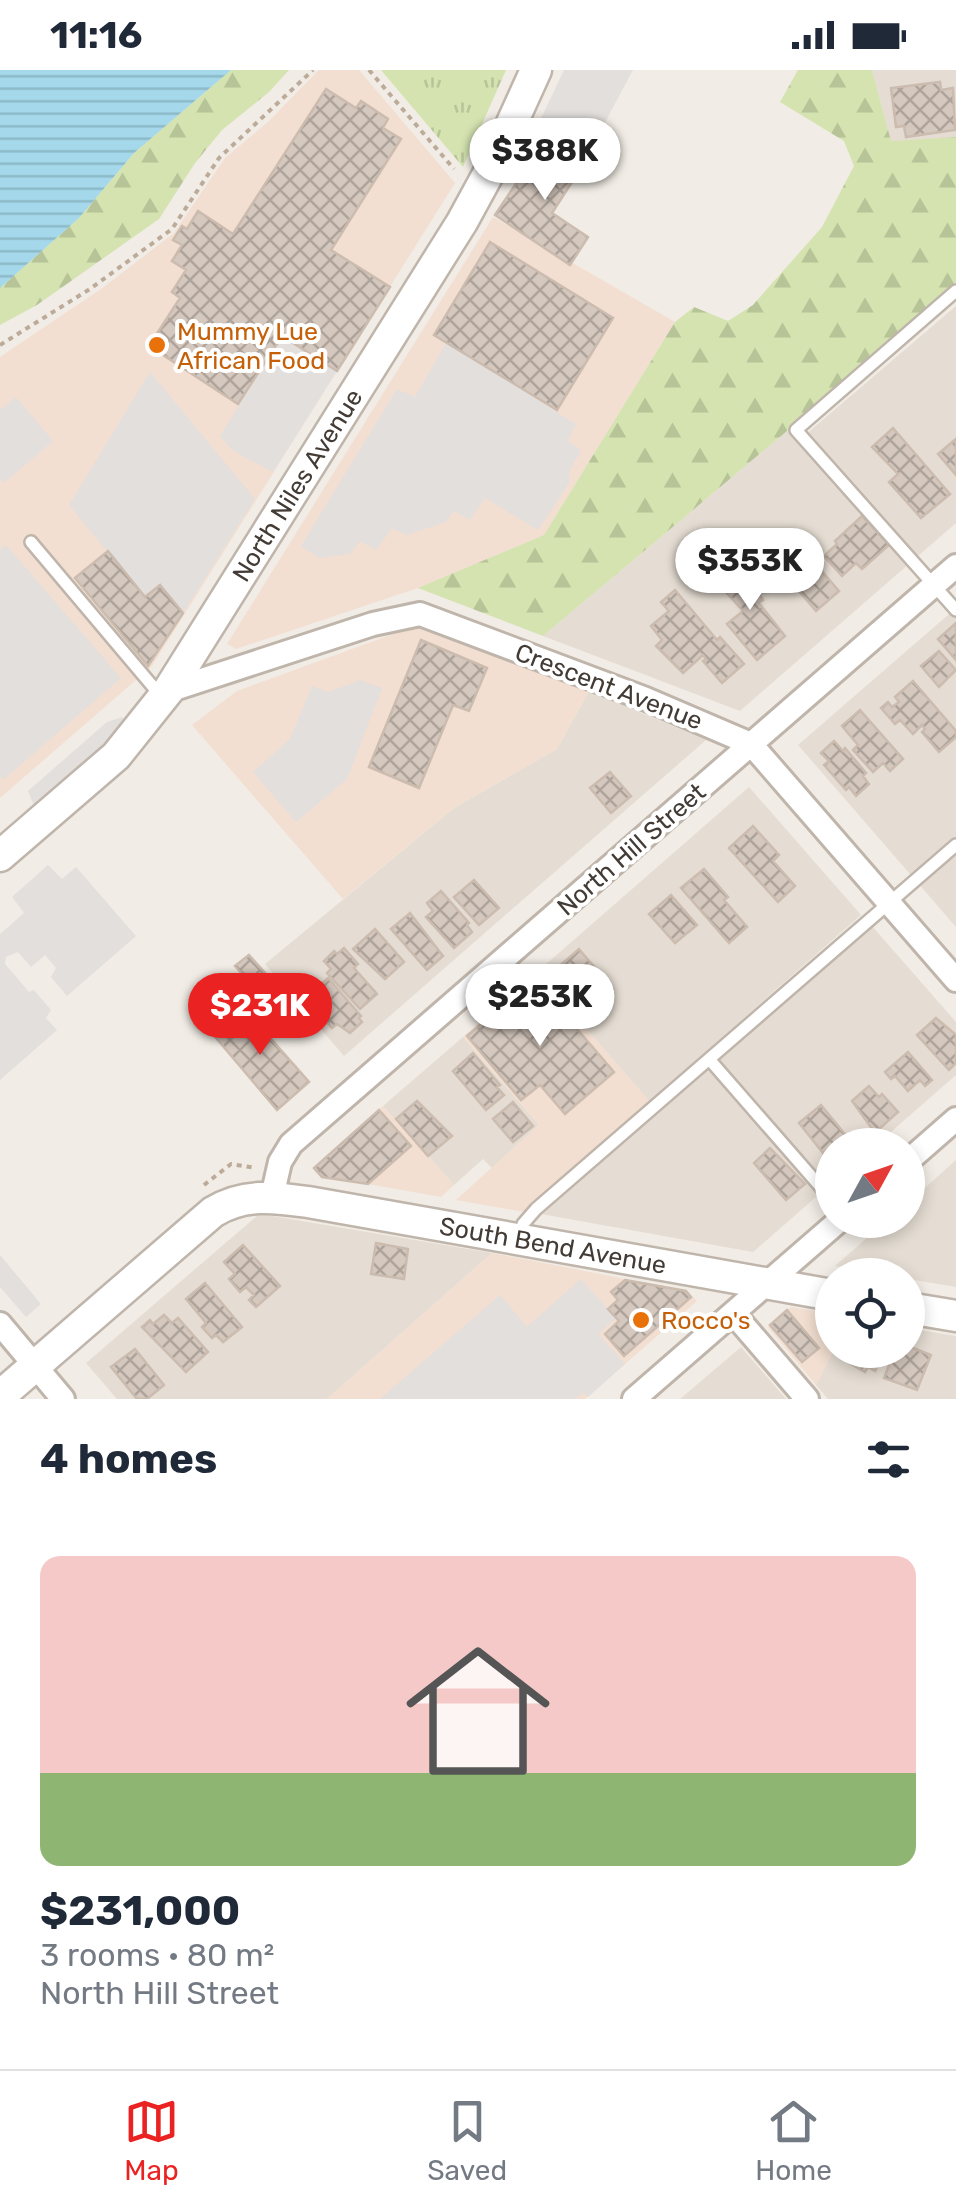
<!DOCTYPE html>
<meta charset="utf-8">
<style>
:root{--surface:#fff;--page:#f2f2f3;--text:#1f2937;--muted:#747a83;--line:#e0e1e3;--accent:#eb2222}
body{margin:0;font-family:Rubik,sans-serif;background:var(--page);color:var(--text);height:100vh;display:flex;flex-direction:column;font-size:38px;white-space:nowrap}
*{box-sizing:border-box;margin:0}
p{font-size:32px;color:var(--muted)}
.icon{flex:none;width:55px;height:55px;fill:none;stroke:currentColor;stroke-width:2;stroke-linecap:round;stroke-linejoin:round}
.map{position:relative;height:1329px;overflow:hidden}
.sheet{display:flex;flex-direction:column;background:var(--surface);flex:1}
.sheet>*{flex:none}
.needle{width:65px;rotate:50deg}
.controls{position:absolute;left:815px;top:1058px;display:grid;gap:20px}
.controls a{display:grid;place-items:center;width:110px;height:110px;border-radius:50%;background:var(--surface);box-shadow:0 5px 15px #0003;font-size:50px}
.price{position:absolute;translate:-50% -85px;padding:0 22px;border-radius:35px;background:#fff;color:#222;font-size:32px;line-height:65px;filter:drop-shadow(0 2px 5px #0008)}
.price::after{content:'';position:absolute;left:50%;top:60px;width:30px;height:22px;margin-left:-15px;background:inherit;clip-path:polygon(0 0,100% 0,50% 100%)}
.price.current{background:var(--accent);color:#fff}
ul{padding:0;list-style:none}
li{display:grid;align-content:center;gap:20px;height:530px;padding:0 40px}
li+li{border-top:2px solid var(--line)}
li span{display:grid;place-items:center;height:310px;border-radius:20px;color:#555}
li>.icon{margin-inline-start:auto}
span .icon{width:180px;height:180px;fill:#fffc;stroke-width:1}
li b{font-size:42px}
h2{display:flex;justify-content:space-between;align-items:center;height:120px;padding:0 40px;font-size:42px}
.status{display:flex;justify-content:space-between;align-items:center;height:70px;padding:0 50px;background:var(--surface);direction:ltr}
.status svg{height:28px;fill:currentColor}
.tabs{display:flex;justify-content:space-around;align-items:center;height:140px;border-top:2px solid var(--line);background:var(--surface);font-size:28px;color:var(--muted)}
.tabs a{display:grid;justify-items:center;gap:5px}
.tabs .current{color:var(--accent)}
.map>svg:first-child{display:block}
.residential{fill:#e5ddd3}
.commercial{fill:#f2dfd1}
.forest{fill:url(#forest-firs)}
.park{fill:url(#park-tufts)}
.parking{fill:#e2dfdd}
.water{fill:url(#water-rules)}
.building{fill:url(#building-cross-hatch);stroke:#ccbcaf;stroke-width:2.5}
.lines{fill:none;stroke-linecap:round;stroke-linejoin:round}
.service-casing{stroke:#bfb5ab;stroke-width:16}
.minor-casing{stroke:#bfb5ab;stroke-width:28}
.tertiary-casing{stroke:#bfb5ab;stroke-width:35}
.path{stroke:#bdab9a;stroke-width:4;stroke-dasharray:5 5;stroke-linecap:butt}
.service{stroke:#fff;stroke-width:11}
.minor{stroke:#fff;stroke-width:22}
.tertiary{stroke:#fff;stroke-width:30}
.food-dot{fill:#e8710a;stroke:#fff;stroke-width:4}
.labels{text-anchor:middle;stroke-width:8;stroke-linejoin:round;paint-order:stroke}
.food-label{font-size:25px;fill:#c56008;stroke:#fff;text-anchor:start}
.street-label{font-size:25px;fill:#433b35;stroke:#fff}
</style>
<div class="status"><b>11:16</b><svg viewBox="0 0 49 12"><path d="M0 12V9h3v3zM5 12V6h3v6zM10 12V3h3v9zM15 12V0h3v12zM26 1h20v11H26zM47 4h2v5h-2z"/></svg></div>
<div class="map">
<svg width="956" height="1329" viewBox="0 0 956 1329">
<defs>
<pattern id="forest-firs" width="22" height="20" patternUnits="userSpaceOnUse" patternTransform="scale(2.5)"><rect width="22" height="20" fill="#d4e3b0"/><path d="M5 1l3.5 6h-7zM16 11l3.5 6h-7z" fill="#b7c498"/></pattern>
<pattern id="park-tufts" width="24" height="20" patternUnits="userSpaceOnUse" patternTransform="scale(2.5)"><rect width="24" height="20" fill="#d4e3b0"/><path d="M3 7l-1-3M5 7V3M7 7l1-3M15 17l-1-3M17 17v-4M19 17l1-3" fill="none" stroke="#b7c498"/></pattern>
<pattern id="water-rules" width="6" height="5" patternUnits="userSpaceOnUse" patternTransform="scale(2.5)"><rect width="6" height="5" fill="#a4d8ea"/><path d="M0 2.5h6" fill="none" stroke="#8ebac9"/></pattern>
<pattern id="building-cross-hatch" width="8" height="8" patternUnits="userSpaceOnUse" patternTransform="scale(2.5)"><rect width="8" height="8" fill="#d5c8be"/><path d="M0 0l8 8M0 8l8-8" fill="none" stroke="#aea49b"/></pattern>
</defs>
<rect width="100%" height="100%" fill="#f1ece5"/>
<path class="residential" d="M872 0H956V67L891 72Z
M956 236V453L740 641 543 566 787 361 798 371Z
M956 538V857L798 675Z
M589 621 706 670 344 986 265 894 454 738 557 679Z
M749 717 861 845 649 1031 537 902Z
M871 855 956 952V1005L876 1075H832V1113L753 1182 541 1144Z
M463 967 539 1055 492 1098 483 1089 454 1115 383 1036Z
M956 1090V1217L908 1209V1205H886L835 1196 887 1150H908V1133Z
M258 1145 272 1146 492 1183 327 1329H117L86 1293Z
M908 1258 956 1266V1329H828L816 1315 834 1280H908Z
M741 1277 786 1329H680Z"/>
<path class="commercial" d="M319 0H359L455 113 152 596 0 728V287L101 219 174 163 225 88 268 52Z
M493 147 675 252 544 465 418 518 236 579 227 574Z
M415 556 589 621 557 679 454 738 343 829 192 655 237 621Z
M537 902 649 1031 525 1142 456 1130 539 1055 463 967Z
M383 1036 454 1115 441 1127 323 1106 315 1096Z
M492 1183 687 1221 697 1231 585 1329H327Z
M791 1237 832 1244 834 1280 816 1315 768 1257Z"/>
<path class="forest" d="M231 0H289L269 22 222 60 195 93 159 149 37 235 0 255V218L79 148 134 83Z
M798 0H872L891 71 956 67V212L787 361 543 566 418 518 544 465 675 252 694 237 728 251 753 235 822 157 854 96 844 71 780 32Z"/>
<path class="park" d="M381 0H506L463 97Z"/>
<path class="parking" d="M564 0H633L587 86 537 57Z
M282 266 337 301 273 402 232 380 220 366Z
M446 273 576 354 568 371 581 380 569 402V413L538 460 485 428 470 450 454 441 446 452 406 465 392 458 376 480 360 471 350 484 319 488 301 476 397 319 415 327Z
M150 302 255 429 183 543 160 515 145 527 69 435Z
M16 327 53 371 4 413 0 408V340Z
M6 475 121 608 3 710 0 706V480Z
M360 610 382 618 347 709 296 752 253 702 290 669 312 616 329 622Z
M122 647 124 650 114 668 35 738 28 721 107 652Z
M48 795 62 809 76 797 136 866 67 926 51 907 56 898 45 885 31 897 18 882 6 887 5 894 29 922 34 920 51 940 46 948 57 960 0 1010V864L24 843 12 827Z
M0 1185 41 1234 26 1247 0 1217Z
M581 1209 616 1248 598 1264 625 1294 588 1327 583 1322 575 1329H380L500 1225 527 1257Z"/>
<path class="water" d="M0 0H231L134 83 79 148 0 218Z"/>
<path class="building" d="M940 12 941 20 953 18 955 60 906 67 904 56 896 57 891 18Z
M326 19 356 38 361 31 388 49 383 58 401 69 331 180 390 217 337 301 282 266 238 334 149 276 180 228 172 222 186 200 172 191 182 175 173 170 182 156 187 159 198 141 233 164Z
M545 70 583 95 552 143 588 167 570 195 495 145Z
M490 172 613 248 557 340 434 265Z
M893 358 950 424 921 448 889 412 898 404 872 377Z
M956 369V405L938 384Z
M862 446 889 475 862 499 856 493 842 506 824 486 837 474 835 471Z
M108 481 145 527 160 515 183 543 148 596 75 508Z
M736 492 756 516 754 518 763 530 759 533 785 566 757 590 727 554 743 541 715 510Z
M814 492 839 521 816 541 791 512Z
M675 520 717 570 720 567 744 594 722 613 703 591 706 589 703 585 683 603 656 576 662 570 651 556 669 541 661 532Z
M956 553V590L938 569Z
M421 570 487 598 469 641 453 635 419 718 369 697Z
M939 581 956 600 939 617 921 596Z
M913 611 956 661V667L939 682 922 662 925 659 922 655 913 664 900 650 895 654 881 638 888 632 892 637 899 632 895 627Z
M860 640 903 689 890 701 883 693 873 702 853 680 858 675 842 656Z
M834 671 843 681 845 678 866 703 863 706 869 714 856 726 849 717 846 720 824 695 829 691 821 683Z
M610 702 631 726 611 743 590 718Z
M753 756 779 785 773 791 795 816 778 832 729 778Z
M704 799 728 827 724 830 747 857 729 873 681 818Z
M474 810 499 838 479 855 454 827Z
M441 821 469 853 467 855 472 862 454 878 426 847 433 841 427 833Z
M671 825 697 855 675 873 649 844Z
M410 843 443 886 427 900 391 859Z
M375 859 404 892 385 909 353 879Z
M344 878 358 894 354 898 377 924 360 939 327 903 331 899 324 891 334 881 337 884Z
M579 879 613 919 585 943 550 904Z
M249 885 267 905 253 916 235 896Z
M328 908 361 946 359 948 362 952 350 963 337 954 332 958 310 934 313 931 308 926Z
M534 909 614 1002 565 1044 540 1015 521 1030 467 966Z
M286 930 294 940 273 958 265 948Z
M242 936 309 1012 277 1040 211 962Z
M936 948 956 965V993L949 1000 917 965Z
M908 982 932 1010 925 1016 920 1010 908 1021 895 1006 891 1009 885 1002Z
M473 983 500 1015 497 1017 504 1025 486 1040 453 1001Z
M869 1016 879 1027 882 1024 898 1042 875 1063 852 1031Z
M417 1031 452 1066 428 1086 396 1049Z
M513 1032 533 1056 513 1072 493 1049Z
M821 1035 853 1074 852 1075H832V1084L828 1079 823 1083 799 1053Z
M379 1040 411 1076 368 1114 322 1107 314 1098Z
M770 1078 805 1114 786 1130 754 1093Z
M376 1173 408 1179 404 1209 371 1204Z
M243 1175 280 1216 256 1237 249 1230 254 1225 246 1217 240 1222 229 1209 235 1204 224 1192Z
M625 1210 686 1221 691 1227 624 1286 605 1264 619 1251 608 1239 618 1230 611 1222Z
M205 1213 242 1257 223 1272 216 1265 212 1268 202 1257 206 1253 186 1229Z
M787 1240 819 1278 802 1292 770 1255Z
M164 1245 172 1253 178 1248 208 1282 186 1302 142 1257 150 1250 153 1254Z
M908 1276 931 1285 917 1320 884 1308 895 1280H908Z
M135 1279 164 1315 147 1329H137L111 1297Z
M849 1280H887L875 1301 868 1297 865 1302 844 1290Z"/>
<g class="lines">
<g class="service-casing">
<path id="service" d="M956 221 796 360 956 540
M31 472 160 625
M709 989 832 1130
M520 1169 523 1154 536 1139 956 775"/>
</g>
<g class="minor-casing">
<path id="minor" d="M168 621 373 554 420 544 646 629 751 674 956 910
M908 1091 956 1049
M272 1127 280 1092 291 1074 956 496
M733 1243 807 1329
M0 1254 63 1329
M634 1329 840 1150"/>
</g>
<g class="tertiary-casing">
<path id="tertiary" d="M0 786 116 686 168 621 462 152 492 97 536 0
M908 1238 956 1246
M0 1326 213 1142C244 1123 273 1127 308 1132L832 1225"/>
</g>
<path class="path" d="M369 0 454 99
M0 275 90 219 172 159 219 88 313 0
M204 1115 231 1094 256 1098
M847 1202 861 1205"/>
<use href="#service" class="service"/>
<use href="#minor" class="minor"/>
<use href="#tertiary" class="tertiary"/>
</g>
<g class="food-dot">
<circle cx="157" cy="275" r="10"/>
<circle cx="641" cy="1250" r="10"/>
</g>
<g class="labels">
<g class="food-label">
<text x="177" y="270">Mummy Lue<tspan x="177" dy="29">African Food</tspan></text>
<text x="661" y="1259">Rocco's</text>
</g>
<g class="street-label">
<text transform="translate(297 415) rotate(-58)" y="9">North Niles Avenue</text>
<text transform="translate(609 616) rotate(21)" y="9">Crescent Avenue</text>
<text transform="translate(631 779) rotate(-41)" y="9">North Hill Street</text>
<text transform="translate(553 1175) rotate(10)" y="9">South Bend Avenue</text>
</g>
</g>
</svg>
<div class="controls">
<a><svg class="needle" viewBox="-14 -14 28 28"><path d="M0-13l5 13h-10z" fill="#e53935"/><path d="M0 13l5-13h-10z" fill="#747a83"/></svg></a>
<a><svg class="icon" aria-label="locate" viewBox="0 0 24 24"><circle cx="12" cy="12" r="6"/><path d="M12 2v4M12 18v4M2 12h4M18 12h4"/></svg></a>
</div>
<b class="price" style="left:545px;top:133px">$388K</b>
<b class="price" style="left:750px;top:543px">$353K</b>
<b class="price" style="left:540px;top:979px">$253K</b>
<b class="price current" style="left:260px;top:988px">$231K</b>
</div>
<section class="sheet">
<h2>4 homes<svg class="icon" aria-label="filters" viewBox="0 0 24 24"><path d="M4 7h16M4 17h16"/><circle cx="9" cy="7" r="2"/><circle cx="15" cy="17" r="2"/></svg></h2>
<ul>
<li><span style="background:linear-gradient(#f6c9c9 70%,#8fb573 0)"><svg class="icon" aria-label="home" viewBox="0 0 24 24"><path d="M3 11l9-7 9 7M6 9v11h12V9"/></svg></span><div><b>$231,000</b><p>3 rooms · 80 m²</p><p>North Hill Street</p></div></li>
</ul>
</section>
<nav class="tabs">
<a class="current"><svg class="icon" aria-label="map" viewBox="0 0 24 24"><path d="M3 6l6-2 6 2 6-2v14l-6 2-6-2-6 2zM9 4v14M15 6v14"/></svg>Map</a>
<a><svg class="icon" aria-label="saved" viewBox="0 0 24 24"><path d="M7 4h10v16l-5-4-5 4z"/></svg>Saved</a>
<a><svg class="icon" aria-label="home" viewBox="0 0 24 24"><path d="M3 11l9-7 9 7M6 9v11h12V9"/></svg>Home</a>
</nav>
